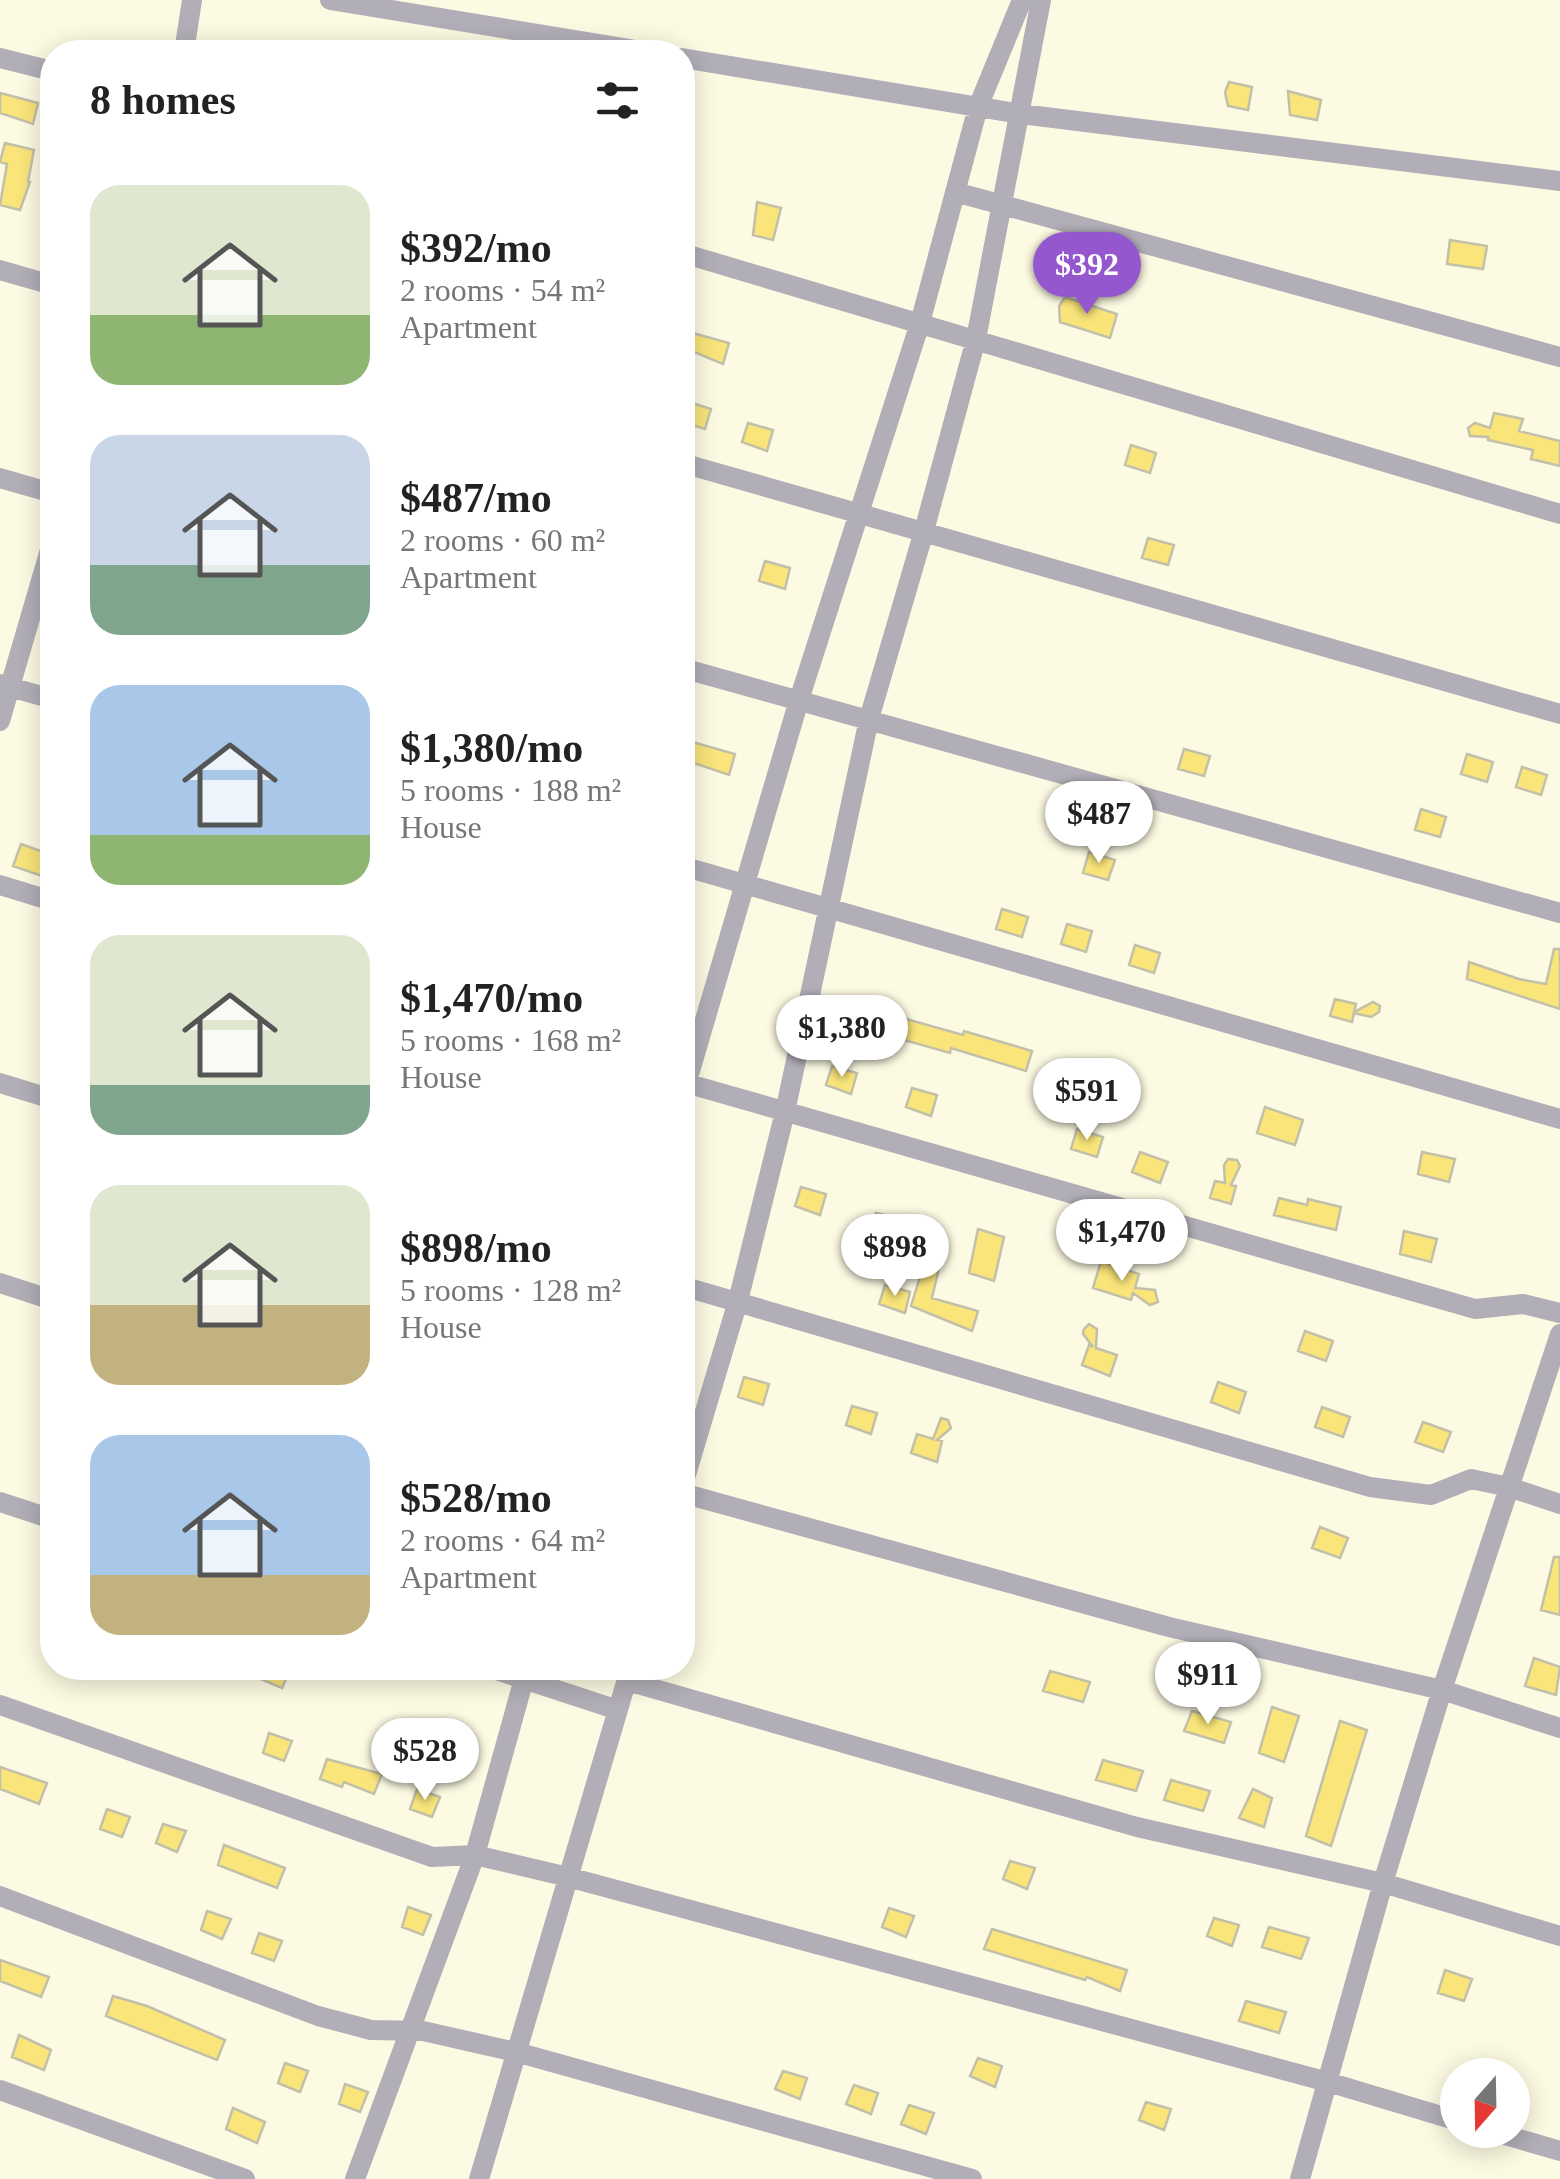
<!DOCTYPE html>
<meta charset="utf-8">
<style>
:root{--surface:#fff;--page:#f6f6f6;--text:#222;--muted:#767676;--accent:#9557ce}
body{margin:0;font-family:Georgia,serif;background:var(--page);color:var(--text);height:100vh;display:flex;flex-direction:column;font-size:38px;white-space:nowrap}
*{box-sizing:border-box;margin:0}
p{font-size:32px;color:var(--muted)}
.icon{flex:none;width:55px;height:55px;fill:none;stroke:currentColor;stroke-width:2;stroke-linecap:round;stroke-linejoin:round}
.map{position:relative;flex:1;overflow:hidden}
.sheet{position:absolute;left:40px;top:40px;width:655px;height:1640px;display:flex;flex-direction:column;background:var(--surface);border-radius:40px;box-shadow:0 5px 25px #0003}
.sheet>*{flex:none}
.needle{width:65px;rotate:200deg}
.controls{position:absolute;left:1440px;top:2058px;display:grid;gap:20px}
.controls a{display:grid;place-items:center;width:90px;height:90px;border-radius:50%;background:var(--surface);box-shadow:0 5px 25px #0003;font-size:50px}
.price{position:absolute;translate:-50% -85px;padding:0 22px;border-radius:35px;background:#fff;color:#222;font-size:32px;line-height:65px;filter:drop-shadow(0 2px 5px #0008)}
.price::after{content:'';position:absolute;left:50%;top:60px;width:30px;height:22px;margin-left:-15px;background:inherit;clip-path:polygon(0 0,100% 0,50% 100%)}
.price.current{background:var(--accent);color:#fff}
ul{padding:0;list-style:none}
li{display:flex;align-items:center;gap:30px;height:250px;padding:0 50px}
li span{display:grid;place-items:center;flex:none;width:280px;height:200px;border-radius:30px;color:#555}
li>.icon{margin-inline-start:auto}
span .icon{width:120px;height:120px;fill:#fffc;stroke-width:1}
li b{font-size:42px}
h2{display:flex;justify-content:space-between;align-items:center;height:120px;padding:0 50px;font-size:42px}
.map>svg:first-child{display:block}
.building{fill:#f9e57a;stroke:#c3c0aa;stroke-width:2.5}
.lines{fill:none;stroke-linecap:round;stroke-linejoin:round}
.street{stroke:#b2aeb7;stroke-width:20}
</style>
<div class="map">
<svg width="1560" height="2179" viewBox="0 0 1560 2179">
<rect width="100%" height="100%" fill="#fdfae3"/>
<path class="building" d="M1229 82 1252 87 1248 110 1228 106 1225 92Z
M1288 91 1321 100 1317 120 1290 115Z
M0 93 38 103 33 124 0 113Z
M5 143 34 150 28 182H30L20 210 0 205 7 164 0 162Z
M757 202 781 208 773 240 753 235Z
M1450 240 1487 246 1483 269 1447 264Z
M1065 297 1117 314 1110 338 1060 322 1059 306Z
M682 330 729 343 723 364 682 347Z
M686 401 711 409 705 429 682 422Z
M1494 413 1523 419 1519 431 1560 441V466L1531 459 1533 450 1488 440V437L1470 436 1468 428 1475 423 1490 428Z
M748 423 773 430 767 451 742 442Z
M1131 445 1156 453 1150 473 1125 465Z
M1148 538 1174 545 1168 565 1142 558Z
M765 561 790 568 785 589 759 581Z
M682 739 735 754 729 775 682 759Z
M1184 749 1210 756 1204 776 1178 769Z
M1467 754 1493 762 1487 782 1461 774Z
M1522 767 1547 775 1541 795 1516 787Z
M1421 809 1446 817 1440 837 1415 830Z
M21 844 52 855 48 878 13 866Z
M1089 852 1115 860 1108 880 1083 873Z
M1002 909 1028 917 1022 937 996 929Z
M1067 924 1092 931 1086 952 1061 944Z
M1135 945 1160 953 1154 973 1129 965Z
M1554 949H1560V1009L1467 979 1469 962 1519 979 1546 984Z
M1335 999 1356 1004 1354 1012 1373 1002 1380 1006 1379 1012 1371 1017 1354 1013 1352 1022 1330 1016Z
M892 1015 963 1035 964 1031 1032 1051 1026 1071 951 1048 950 1053 886 1035Z
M1086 1062 1112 1069 1106 1090 1080 1082Z
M832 1066 857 1073 851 1094 826 1085Z
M912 1088 937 1095 931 1116 906 1107Z
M1265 1107 1303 1120 1295 1145 1257 1133Z
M1077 1129 1103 1137 1097 1157 1071 1149Z
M1140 1152 1168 1162 1160 1183 1132 1172Z
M1422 1152 1455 1159 1449 1182 1418 1174Z
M1228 1159 1237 1160 1240 1166 1231 1185 1236 1186 1231 1204 1210 1198 1215 1181 1225 1183 1224 1165Z
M801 1187 826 1194 820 1215 795 1206Z
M1279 1198 1307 1205 1308 1199 1341 1207 1336 1230 1274 1215Z
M876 1213 932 1227 927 1245 871 1231Z
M978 1229 1004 1237 994 1281 969 1273Z
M1404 1231 1437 1239 1431 1262 1400 1254Z
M1101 1261 1139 1274 1135 1288 1155 1290 1158 1302 1150 1305 1133 1293 1131 1300 1093 1288Z
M924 1264 939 1268 932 1298 978 1311 972 1331 911 1306Z
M885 1285 910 1292 905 1313 879 1304Z
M1089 1324 1097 1329 1096 1348 1117 1355 1110 1376 1082 1365 1089 1345 1093 1347 1083 1334 1084 1329Z
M1305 1331 1333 1341 1326 1361 1298 1351Z
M744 1377 769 1384 763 1405 738 1397Z
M1218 1382 1246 1392 1239 1413 1211 1402Z
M852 1406 877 1413 871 1434 846 1425Z
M1322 1407 1350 1417 1343 1437 1315 1427Z
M941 1418 948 1420 951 1428 937 1440 942 1441 937 1462 911 1453 917 1434 933 1439Z
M1423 1422 1451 1432 1443 1452 1415 1442Z
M1320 1527 1348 1538 1340 1558 1312 1548Z
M1554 1557H1560V1615L1541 1610Z
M1534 1658 1560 1667 1556 1695 1525 1686Z
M235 1668H291L282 1688Z
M1050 1671 1090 1682 1083 1702 1043 1691Z
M1272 1707 1299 1716 1284 1762 1259 1753Z
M1192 1711 1231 1722 1224 1743 1184 1731Z
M1340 1721 1367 1730 1331 1846 1306 1836Z
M269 1733 292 1741 284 1761 263 1753Z
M327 1759 382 1774 374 1794 344 1782 342 1787 320 1779Z
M1103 1760 1143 1771 1136 1791 1096 1780Z
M0 1767 47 1783 39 1804 0 1789Z
M1171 1780 1210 1791 1203 1811 1164 1800Z
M417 1789 440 1797 432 1817 410 1809Z
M1253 1789 1272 1798 1264 1827 1239 1818Z
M107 1809 130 1817 122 1837 100 1829Z
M163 1824 186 1831 177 1852 156 1843Z
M224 1845 285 1868 277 1888 218 1865Z
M1010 1861 1035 1868 1027 1889 1003 1879Z
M408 1907 431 1915 423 1935 402 1927Z
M889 1908 914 1916 906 1937 882 1927Z
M207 1911 231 1919 222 1939 201 1930Z
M1214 1918 1239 1925 1232 1946 1207 1936Z
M1269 1927 1309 1938 1301 1959 1262 1947Z
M992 1929 1127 1970 1120 1991 1087 1977 1085 1980 984 1949Z
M259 1933 282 1941 274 1961 252 1953Z
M0 1960 49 1977 41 1997 0 1981Z
M1445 1970 1472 1979 1464 2001 1438 1993Z
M113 1996 147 2006 225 2040 217 2060 106 2016Z
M1246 2001 1286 2012 1279 2033 1239 2021Z
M19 2035 51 2050 44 2070 12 2057Z
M978 2058 1002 2066 995 2087 970 2076Z
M285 2063 308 2071 300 2092 278 2083Z
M783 2071 807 2078 800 2099 775 2089Z
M345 2084 368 2092 360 2112 339 2104Z
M854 2085 878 2093 871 2114 846 2104Z
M1146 2102 1171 2109 1164 2130 1139 2120Z
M909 2105 934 2113 926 2134 901 2124Z
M233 2108 265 2122 257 2143 226 2129Z"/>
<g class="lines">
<path class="street" d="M330 0 648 52
M184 52 192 0
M0 58 52 71
M682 58 1021 114 1560 181
M955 192 1560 357
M682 253 1560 514
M0 270 52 285
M682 463 1560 714
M0 478 52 493
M682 668 1560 913
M0 684 52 699
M0 721 52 543
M682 866 1560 1119
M0 885 52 901
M682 1082 1475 1309 1523 1304 1560 1313
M0 1083 52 1099
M682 1098 799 700 920 323 978 107 1022 0
M0 1283 52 1300
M682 1286 1370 1487 1431 1495 1471 1479 1509 1487 1560 1504
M682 1488 738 1301 785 1112 869 719 924 531 976 339 1041 0
M682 1493 1169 1627 1442 1690 1560 1728
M0 1502 52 1519
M490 1668 618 1710
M627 1681 1137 1827 1383 1883 1560 1936
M0 1705 432 1857 475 1855 568 1877 1328 2082 1458 2121
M0 1896 318 2016 371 2030 423 2031 516 2052 972 2179
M0 2090 245 2179
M1488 2130 1560 2151
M355 2179 475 1855 527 1668
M479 2179 630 1669
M1300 2179 1383 1883 1442 1690 1560 1334"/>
</g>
</svg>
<div class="controls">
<a><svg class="needle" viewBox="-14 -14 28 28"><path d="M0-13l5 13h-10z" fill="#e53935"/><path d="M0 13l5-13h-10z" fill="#767676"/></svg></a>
</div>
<b class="price current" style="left:1087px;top:317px">$392</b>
<b class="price" style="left:1099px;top:866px">$487</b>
<b class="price" style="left:842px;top:1080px">$1,380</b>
<b class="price" style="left:1087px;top:1143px">$591</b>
<b class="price" style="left:1122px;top:1284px">$1,470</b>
<b class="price" style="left:895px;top:1299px">$898</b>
<b class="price" style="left:1208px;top:1727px">$911</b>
<b class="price" style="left:425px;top:1803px">$528</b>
<section class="sheet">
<h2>8 homes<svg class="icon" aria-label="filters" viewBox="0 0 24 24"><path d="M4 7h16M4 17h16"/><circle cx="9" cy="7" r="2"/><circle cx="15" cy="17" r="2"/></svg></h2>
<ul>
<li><span style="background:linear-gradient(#dfe7d0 65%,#8fb573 0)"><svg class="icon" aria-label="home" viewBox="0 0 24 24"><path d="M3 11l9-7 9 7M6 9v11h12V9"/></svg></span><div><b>$392/mo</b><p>2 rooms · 54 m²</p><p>Apartment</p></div></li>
<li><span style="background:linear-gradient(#c9d6e8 65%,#7fa58c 0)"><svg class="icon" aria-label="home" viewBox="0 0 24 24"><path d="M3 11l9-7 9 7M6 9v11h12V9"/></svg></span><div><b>$487/mo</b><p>2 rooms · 60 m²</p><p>Apartment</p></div></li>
<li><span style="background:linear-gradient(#a9c7e8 75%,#8fb573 0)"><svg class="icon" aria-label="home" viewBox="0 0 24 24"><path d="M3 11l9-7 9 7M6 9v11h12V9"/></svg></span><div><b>$1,380/mo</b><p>5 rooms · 188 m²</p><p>House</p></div></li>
<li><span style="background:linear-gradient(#dfe7d0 75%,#7fa58c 0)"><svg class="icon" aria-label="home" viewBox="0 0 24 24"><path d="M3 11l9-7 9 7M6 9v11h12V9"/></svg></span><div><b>$1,470/mo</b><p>5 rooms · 168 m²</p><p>House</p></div></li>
<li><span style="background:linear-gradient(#dfe7d0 60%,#c2b280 0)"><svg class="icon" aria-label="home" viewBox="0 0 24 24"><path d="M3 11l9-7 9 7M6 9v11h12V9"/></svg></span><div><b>$898/mo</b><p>5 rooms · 128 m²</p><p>House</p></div></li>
<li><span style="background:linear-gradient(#a9c7e8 70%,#c2b280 0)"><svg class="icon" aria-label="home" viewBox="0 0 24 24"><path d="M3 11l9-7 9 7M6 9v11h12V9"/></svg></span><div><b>$528/mo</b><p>2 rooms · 64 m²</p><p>Apartment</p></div></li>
</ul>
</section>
</div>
